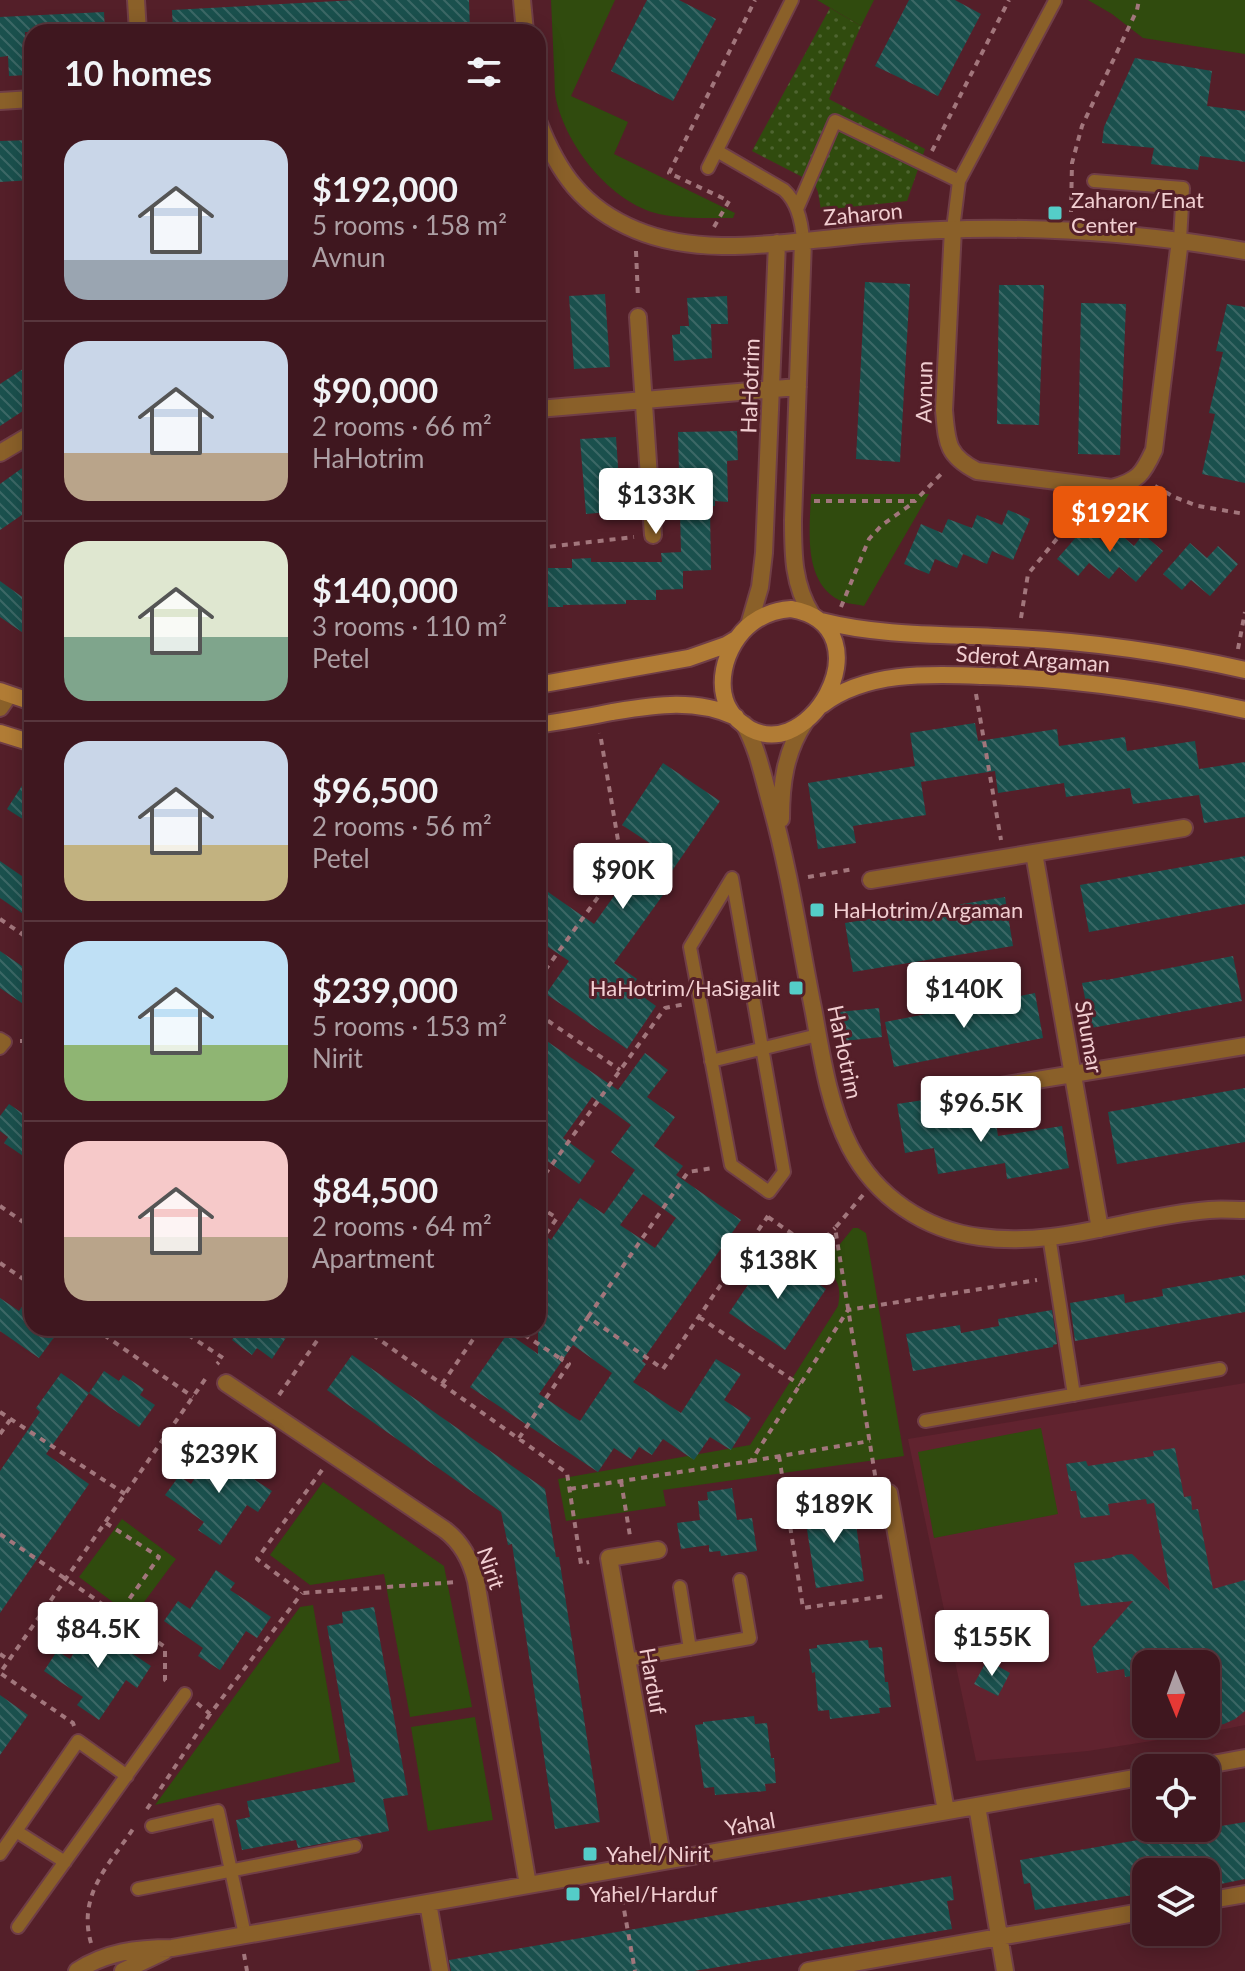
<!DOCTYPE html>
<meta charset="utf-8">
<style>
:root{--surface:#3f171f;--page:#4a242c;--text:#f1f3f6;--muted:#ad9fa4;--line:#58363d;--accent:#ea580c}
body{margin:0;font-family:Lato,sans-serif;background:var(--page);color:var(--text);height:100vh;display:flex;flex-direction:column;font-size:30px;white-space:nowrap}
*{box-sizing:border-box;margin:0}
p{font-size:26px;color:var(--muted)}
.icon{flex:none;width:44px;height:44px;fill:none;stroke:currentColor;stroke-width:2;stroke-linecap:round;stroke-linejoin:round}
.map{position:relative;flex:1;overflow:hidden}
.sheet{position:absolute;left:24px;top:24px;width:522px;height:1312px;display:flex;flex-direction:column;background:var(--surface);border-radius:24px;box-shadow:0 4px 20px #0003,0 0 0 2px var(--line)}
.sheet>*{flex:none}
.needle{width:52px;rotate:179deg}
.tools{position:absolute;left:1132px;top:1650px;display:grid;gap:16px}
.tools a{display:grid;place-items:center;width:88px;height:88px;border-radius:16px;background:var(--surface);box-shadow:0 4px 20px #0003,0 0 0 2px var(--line);font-size:40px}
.price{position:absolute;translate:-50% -68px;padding:0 18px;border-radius:8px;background:#fff;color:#222;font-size:26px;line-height:52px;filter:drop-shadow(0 2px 4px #0008)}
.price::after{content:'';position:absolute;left:50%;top:48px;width:24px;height:18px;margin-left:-12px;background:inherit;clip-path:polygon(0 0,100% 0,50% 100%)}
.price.current{background:var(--accent);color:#fff}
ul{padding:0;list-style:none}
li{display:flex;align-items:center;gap:24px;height:200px;padding:0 40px}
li+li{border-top:2px solid var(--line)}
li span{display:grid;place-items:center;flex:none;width:224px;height:160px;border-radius:24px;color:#555}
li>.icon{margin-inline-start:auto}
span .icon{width:96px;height:96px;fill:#fffc;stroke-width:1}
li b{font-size:34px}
h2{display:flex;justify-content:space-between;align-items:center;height:96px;padding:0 40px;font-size:34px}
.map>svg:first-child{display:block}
.built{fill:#61232f;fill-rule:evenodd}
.grass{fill:url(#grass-dots)}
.park{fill:#304b0e}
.building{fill:url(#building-back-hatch);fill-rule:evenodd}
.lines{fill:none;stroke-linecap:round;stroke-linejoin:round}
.lane-casing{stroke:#703e47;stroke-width:16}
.street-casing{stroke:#703e47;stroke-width:20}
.secondary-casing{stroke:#703e47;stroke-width:20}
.path{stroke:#a2767c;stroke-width:4;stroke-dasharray:6 6;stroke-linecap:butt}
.lane{stroke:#8a6029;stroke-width:12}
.street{stroke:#8a6029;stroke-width:16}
.secondary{stroke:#b17c35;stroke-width:16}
.poi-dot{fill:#54cdc8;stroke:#541f29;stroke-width:3}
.labels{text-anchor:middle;stroke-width:6;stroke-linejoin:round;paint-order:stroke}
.poi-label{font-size:22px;fill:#f1ced1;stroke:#541f29;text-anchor:start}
.street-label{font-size:22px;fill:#f1ced1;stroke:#541f29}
</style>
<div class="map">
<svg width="1245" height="1971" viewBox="0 0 1245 1971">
<defs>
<pattern id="grass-dots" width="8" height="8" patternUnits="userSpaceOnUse" patternTransform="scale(2)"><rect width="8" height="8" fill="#304b0e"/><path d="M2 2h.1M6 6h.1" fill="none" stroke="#4e6430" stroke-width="1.8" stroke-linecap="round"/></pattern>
<pattern id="building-back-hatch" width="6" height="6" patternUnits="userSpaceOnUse" patternTransform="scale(2)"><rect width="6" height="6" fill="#1a504d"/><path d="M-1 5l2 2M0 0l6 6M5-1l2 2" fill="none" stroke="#3c6866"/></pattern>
</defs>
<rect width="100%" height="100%" fill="#541f29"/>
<path class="built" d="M1245 1383V1725L1215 1731 1088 1751 976 1761 908 1439ZM1146 1664H1206V1724H1146Z"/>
<path class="grass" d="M830 8 861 26 829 99 925 149 907 201 821 210 818 192 814 183 752 151Z"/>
<path class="park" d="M551 0H615L571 96 628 122 614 154 735 213 733 218C708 218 683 219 659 214 611 203 566 146 556 99 554 89 555 78 554 68 553 45 552 23 551 0Z
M817 0H874L861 26Z
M1088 0H1245V54L1143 38 1112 14Z
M811 494H929L864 606C856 604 846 604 839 600 802 581 810 527 811 494Z
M853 1228H858L866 1233 904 1456 663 1490 666 1506 566 1521 558 1479 750 1445 838 1306C842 1285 837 1279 823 1265Z
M1041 1428 1058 1514 934 1538 918 1452Z
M323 1482 444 1566 472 1707 410 1717 384 1574 310 1585 270 1555Z
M122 1519 176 1559 133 1617 79 1577Z
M313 1605 340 1762 155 1805 300 1607Z
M475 1717 493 1820 428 1831 411 1727Z"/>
<path class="building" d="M356 0H469L470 31 173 32 172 10Z
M647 0H679L716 19 673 101 611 71Z
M909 0H955L981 14 938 96 875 66Z
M104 12 105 32H25L27 75 9 76 8 56 0 57V17Z
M1135 58 1212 71 1207 106 1245 111V162L1200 156 1198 170 1151 164 1154 148 1102 143 1104 127Z
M32 140V180L0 182V141Z
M865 282 910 284 900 462 856 459Z
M999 285H1044L1039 425 997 424Z
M605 294 610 367 574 369 569 296Z
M727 296 728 324H711L712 358 674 361 672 335 680 334V326H689L687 298Z
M1081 303 1126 304 1120 455 1078 454Z
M1227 304 1245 307V483L1202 474 1215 414 1209 413 1223 352 1216 351Z
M32 363V405L0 426V384Z
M737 431 738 460 727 461 728 502 715 501V506H710L711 570 683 571V589L656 590V600H626V604L563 605V607H538V573H545V568H572V559L591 558V562H662L661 553 681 552 678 432Z
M616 437 621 511 586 514 580 439Z
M32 461V508L0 530V484Z
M1008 510 1030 519 1013 560 992 551 987 564 963 554 957 568 935 559 929 574 904 564 921 524 942 533 948 519 972 528 977 515 1002 525Z
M1085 527 1103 542 1114 529 1134 546 1143 534 1163 551 1136 582 1119 567 1109 579 1089 563 1078 576 1057 559Z
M1190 543 1207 558 1218 546 1238 564 1210 596 1191 580 1182 590 1163 574Z
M0 581 32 604V639L0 617Z
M975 723 978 741 1057 729 1059 746 1125 737 1127 751 1195 741 1199 769 1245 762V817L1204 823 1199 795 1133 804 1130 788 1066 797 1064 783 998 793 995 771 921 782 926 815 853 826 856 843 818 849 808 783 915 766 910 733Z
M663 763 720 801 663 884 668 888 614 963 637 979 631 988 656 1006 627 1049 546 994 569 961 538 940V885L594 924 651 844 622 825Z
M32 770V825L7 809Z
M1245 856V904L1089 932 1080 885Z
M0 861 32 883V920L0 898Z
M1005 897 1013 946 853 972 845 923Z
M0 951 32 973V1010L0 988Z
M1233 956 1242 1001 1091 1028 1082 983 1106 979V980Z
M1035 993 1043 1038 894 1067 885 1022Z
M879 1008 882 1037 843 1041 839 1012Z
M538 1035 618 1090 645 1053 668 1070 647 1097 675 1117 654 1146 683 1166 676 1175 741 1220 642 1361 646 1364 633 1382 681 1413 716 1359 741 1374 724 1400 751 1418 731 1450 710 1437 694 1460 663 1439 652 1455 639 1447 631 1459 614 1448 598 1472 470 1387 508 1333 538 1354V1231L551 1240 580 1198 604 1214 635 1170 611 1152 631 1125 592 1097 563 1138 595 1161 579 1184 538 1154ZM643 1194 676 1218 655 1248 620 1225ZM573 1345 612 1373 580 1421 539 1394Z
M1245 1088V1142L1117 1164 1108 1112Z
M930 1099 935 1127 995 1116 998 1136 1062 1126 1069 1168 1007 1179 1005 1163 938 1174 934 1148 905 1153 897 1104Z
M9 1104 32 1120V1162L4 1143 8 1137 0 1131V1116Z
M770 1252 826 1289 785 1350 729 1313Z
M1245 1275V1312L1075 1341 1070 1303 1124 1294 1125 1303 1163 1296 1162 1289Z
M32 1292V1328H44L55 1336 39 1358 0 1331V1298L19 1311Z
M1052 1310 1057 1344 1053 1345V1347L913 1371 906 1334 960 1325 961 1333 999 1326 998 1319Z
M228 1328H275L287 1336 272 1359 257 1348 252 1355 232 1340 236 1334Z
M352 1355 545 1489 556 1557H559L600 1822 555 1829 512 1544 508 1545 501 1512 327 1390Z
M104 1371 119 1381 123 1375 144 1389 140 1395 155 1405 139 1427 89 1393Z
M61 1373 89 1393 46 1454 89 1484 0 1613V1471L40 1412 36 1408Z
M217 1445 236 1457 231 1464 272 1491 258 1512 247 1505 220 1545 198 1530 204 1522 165 1495 179 1476 191 1484Z
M1175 1448 1184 1497 1191 1496 1192 1510 1198 1509 1213 1589 1245 1580V1711L1235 1719 1224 1724 1206 1727V1664H1146V1674L1125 1677 1124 1669 1097 1673 1092 1648 1133 1601 1081 1606 1074 1563 1110 1558 1117 1555 1132 1554 1170 1591 1154 1503 1147 1504 1146 1499 1108 1504 1110 1515 1081 1518 1076 1491H1071L1066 1464 1086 1461 1088 1466 1154 1456 1153 1451Z
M732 1488 737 1520 752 1518 757 1551 721 1556 720 1551 709 1552V1545L681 1549 677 1523 700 1520 698 1501 708 1500 707 1492Z
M853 1503 864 1581 816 1588 804 1510Z
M216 1570 235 1583 230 1590 271 1617 257 1638 246 1631 220 1670 198 1656 203 1648 164 1621 178 1601 190 1609Z
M374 1607 408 1795 383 1799 389 1831 298 1848 296 1840 242 1850 236 1820 250 1817 247 1801 355 1782 327 1626 343 1623 342 1612Z
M96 1620 115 1632 110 1639 151 1666 137 1688 126 1680 99 1720 77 1705 83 1697 44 1671 57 1651 70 1659Z
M868 1640 869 1648 882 1647 885 1682H888L891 1707 879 1708 880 1713 830 1719 829 1710 818 1711 815 1672 812 1673 809 1649 817 1648V1645Z
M987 1660 1010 1673 998 1696 974 1684Z
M0 1695 28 1715 0 1755Z
M754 1716 755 1724 767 1723 771 1758H774L776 1783 765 1784 766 1791 715 1795 714 1787 704 1788 695 1725 703 1724V1722Z
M1245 1822V1879L1206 1887V1872H1200L1197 1857 1162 1862 1163 1872H1146V1893L1035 1910 1030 1883 1024 1884 1020 1860Z
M951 1876 954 1900 947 1901 952 1929 694 1971H451L449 1960Z"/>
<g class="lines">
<g class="lane-casing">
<path id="lane" d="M717 151 784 190C797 202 802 223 803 241
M708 168 792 0
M1094 181 1183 188 1180 240
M797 209 835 121 959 181
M953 229 959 181 1055 1
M732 878 784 1172 769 1192 731 1165 690 947Z
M0 1039 5 1042 0 1048
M711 1061 818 1035
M1049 1236 1074 1395
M925 1421 1220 1369
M680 1587 690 1649
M627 1660 750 1638 740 1580
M152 1826 218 1811 245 1935
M16 1831 65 1862
M0 1854 78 1741 127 1776
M138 1889 355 1846
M18 1927 185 1694"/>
</g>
<g class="street-casing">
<path id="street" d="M136 0 138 32
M522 0 525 32
M0 101 32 99
M538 121C558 173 583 208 636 230 698 256 770 244 834 238 878 233 923 230 967 229 1061 227 1153 235 1245 251
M953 229 944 410C947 442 946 455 977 471L1112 488C1138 481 1143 474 1154 450L1180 240
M803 241 793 520C793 554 793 585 812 615
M638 317 653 535
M538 409 798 387
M0 453 32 434
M749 625 760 587 764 553 777 243
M0 708 9 695
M744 724C758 749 763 777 771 805 790 873 800 943 814 1013 822 1058 829 1106 850 1147 876 1197 925 1230 980 1237 1057 1248 1132 1216 1209 1210 1220 1209 1233 1210 1245 1210
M781 819C781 784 785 752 805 722
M1034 853 1100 1229
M871 880 1184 828
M945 1095 1245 1046
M226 1383 445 1530C462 1543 471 1560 476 1581L528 1885
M889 1493 946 1811
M658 1550 609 1558 663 1861
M1191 1768 1245 1758
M977 1806 1005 1971
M1206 1901 1245 1894
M428 1903 440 1971
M77 1971C106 1952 137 1948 172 1948L1146 1776
M123 1971 165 1951
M808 1971 1146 1911"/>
</g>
<g class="secondary-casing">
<path id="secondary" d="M791 609C892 626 804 782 738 720 710 694 724 644 752 623 764 614 777 610 791 609Z
M821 621C884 637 951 634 1016 638 1093 642 1170 653 1245 670
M538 685 689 658 726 645 736 639
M0 691 32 702
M822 705C866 671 930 674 983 676 1071 678 1158 691 1245 710
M538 725C563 721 588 717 612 712 655 705 695 698 736 717
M0 733 32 743"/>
</g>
<path class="path" d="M932 151 1009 0
M1071 212 1072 163 1082 126 1137 10 1139 0
M714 227 729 201 669 173 755 0
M636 251 638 298
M1155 486 1174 497 1198 506 1245 514
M814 501H915L944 471
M538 548 634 537
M841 607 869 539 882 525 913 503
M1021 618 1028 574 1069 524 1070 502
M1238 649 1245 612
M976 694 1001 840
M808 877 854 869
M0 919 32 941
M22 934 32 920
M538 980 622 864 600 733
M538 1014 620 1070
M20 1041H25L32 1045
M538 1184 665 1008 685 1004
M863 1195 835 1228 876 1481
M0 1206 32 1228
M538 1206 557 1218 538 1245
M768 1217 814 1249 835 1228
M0 1263 32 1285
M588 1317 688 1172 713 1168
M699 1317 800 1385
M94 1328 193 1397
M178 1328 223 1358 217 1364
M363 1328 567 1473 581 1564 589 1562
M514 1328 561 1359
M442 1384 481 1328
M279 1395 326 1328
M0 1412 125 1494
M0 1434 10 1420
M519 1438 569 1364 561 1359 588 1317 663 1369 768 1216
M779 1456 803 1608 886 1596
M751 1461 870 1441
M322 1470 257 1559 302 1593 457 1582
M621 1481 630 1536
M570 1489 751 1461 848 1310 1037 1280
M106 1523 159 1557 118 1615
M0 1534 165 1647V1680L170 1684
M0 1654 9 1660
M197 1703 210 1714 302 1593
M74 1726 73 1723 0 1673 206 1378
M147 1809 210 1714
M620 1887 635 1971
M91 1943C77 1894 110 1864 135 1826
M244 1954 247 1971"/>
<use href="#lane" class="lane"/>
<use href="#street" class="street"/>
<use href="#secondary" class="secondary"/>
</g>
<g class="poi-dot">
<rect x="1047" y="205" width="16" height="16" rx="4"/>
<rect x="809" y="902" width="16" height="16" rx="4"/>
<rect x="788" y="980" width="16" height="16" rx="4"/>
<rect x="582" y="1846" width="16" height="16" rx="4"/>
<rect x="565" y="1886" width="16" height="16" rx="4"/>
</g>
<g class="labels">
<g class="poi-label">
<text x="1071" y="208">Zaharon/Enat<tspan x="1071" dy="25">Center</tspan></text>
<text x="833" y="918">HaHotrim/Argaman</text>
<text x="780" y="996" text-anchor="end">HaHotrim/HaSigalit</text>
<text x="606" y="1862">Yahel/Nirit</text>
<text x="589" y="1902">Yahel/Harduf</text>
</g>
<g class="street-label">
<text transform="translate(863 214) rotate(-5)" y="8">Zaharon</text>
<text transform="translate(750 386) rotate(-88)" y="8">HaHotrim</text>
<text transform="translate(924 392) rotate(-89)" y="8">Avnun</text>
<text transform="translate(1033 659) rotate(4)" y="8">Sderot Argaman</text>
<text transform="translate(1089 1037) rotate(80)" y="8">Shumar</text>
<text transform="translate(845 1052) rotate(78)" y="8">HaHotrim</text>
<text transform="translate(491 1568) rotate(71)" y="8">Nirit</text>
<text transform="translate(653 1681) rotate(80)" y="8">Harduf</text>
<text transform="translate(750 1824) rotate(-10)" y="8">Yahal</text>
</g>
</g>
</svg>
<div class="tools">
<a><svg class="needle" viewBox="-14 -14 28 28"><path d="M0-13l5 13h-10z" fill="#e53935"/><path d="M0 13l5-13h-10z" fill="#ad9fa4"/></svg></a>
<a><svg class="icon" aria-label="locate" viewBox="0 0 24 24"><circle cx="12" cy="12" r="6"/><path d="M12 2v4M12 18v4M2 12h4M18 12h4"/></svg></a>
<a><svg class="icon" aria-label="layers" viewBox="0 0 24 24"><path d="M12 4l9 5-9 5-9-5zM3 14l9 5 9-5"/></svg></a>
</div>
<b class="price" style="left:656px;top:536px">$133K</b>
<b class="price current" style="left:1110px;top:554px">$192K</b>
<b class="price" style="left:623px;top:911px">$90K</b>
<b class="price" style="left:964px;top:1030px">$140K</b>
<b class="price" style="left:981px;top:1144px">$96.5K</b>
<b class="price" style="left:778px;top:1301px">$138K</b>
<b class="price" style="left:219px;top:1495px">$239K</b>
<b class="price" style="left:834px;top:1545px">$189K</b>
<b class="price" style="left:98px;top:1670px">$84.5K</b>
<b class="price" style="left:992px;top:1678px">$155K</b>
<section class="sheet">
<h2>10 homes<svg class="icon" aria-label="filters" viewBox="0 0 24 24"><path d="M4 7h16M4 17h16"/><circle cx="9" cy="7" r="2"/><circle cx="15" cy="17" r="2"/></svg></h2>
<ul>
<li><span style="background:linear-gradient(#c9d6e8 75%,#9aa5b1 0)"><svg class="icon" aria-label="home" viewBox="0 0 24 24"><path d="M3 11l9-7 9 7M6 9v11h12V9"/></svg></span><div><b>$192,000</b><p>5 rooms · 158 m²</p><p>Avnun</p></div></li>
<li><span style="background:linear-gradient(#c9d6e8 70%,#b9a48a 0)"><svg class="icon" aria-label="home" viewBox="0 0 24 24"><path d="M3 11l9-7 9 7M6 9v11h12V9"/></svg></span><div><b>$90,000</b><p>2 rooms · 66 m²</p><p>HaHotrim</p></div></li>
<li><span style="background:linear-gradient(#dfe7d0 60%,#7fa58c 0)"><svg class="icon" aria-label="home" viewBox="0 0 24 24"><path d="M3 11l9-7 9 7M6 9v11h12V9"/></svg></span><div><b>$140,000</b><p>3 rooms · 110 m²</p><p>Petel</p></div></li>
<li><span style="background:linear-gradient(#c9d6e8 65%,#c2b280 0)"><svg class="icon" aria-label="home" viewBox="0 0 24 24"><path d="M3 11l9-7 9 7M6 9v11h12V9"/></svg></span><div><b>$96,500</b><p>2 rooms · 56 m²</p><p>Petel</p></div></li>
<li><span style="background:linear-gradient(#bfe0f5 65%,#8fb573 0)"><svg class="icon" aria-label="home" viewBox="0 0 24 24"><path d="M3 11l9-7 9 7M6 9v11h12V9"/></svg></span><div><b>$239,000</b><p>5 rooms · 153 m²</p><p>Nirit</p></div></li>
<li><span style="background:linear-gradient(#f6c9c9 60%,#b9a48a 0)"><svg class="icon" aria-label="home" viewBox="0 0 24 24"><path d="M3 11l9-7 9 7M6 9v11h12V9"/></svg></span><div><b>$84,500</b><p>2 rooms · 64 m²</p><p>Apartment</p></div></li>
</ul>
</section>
</div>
